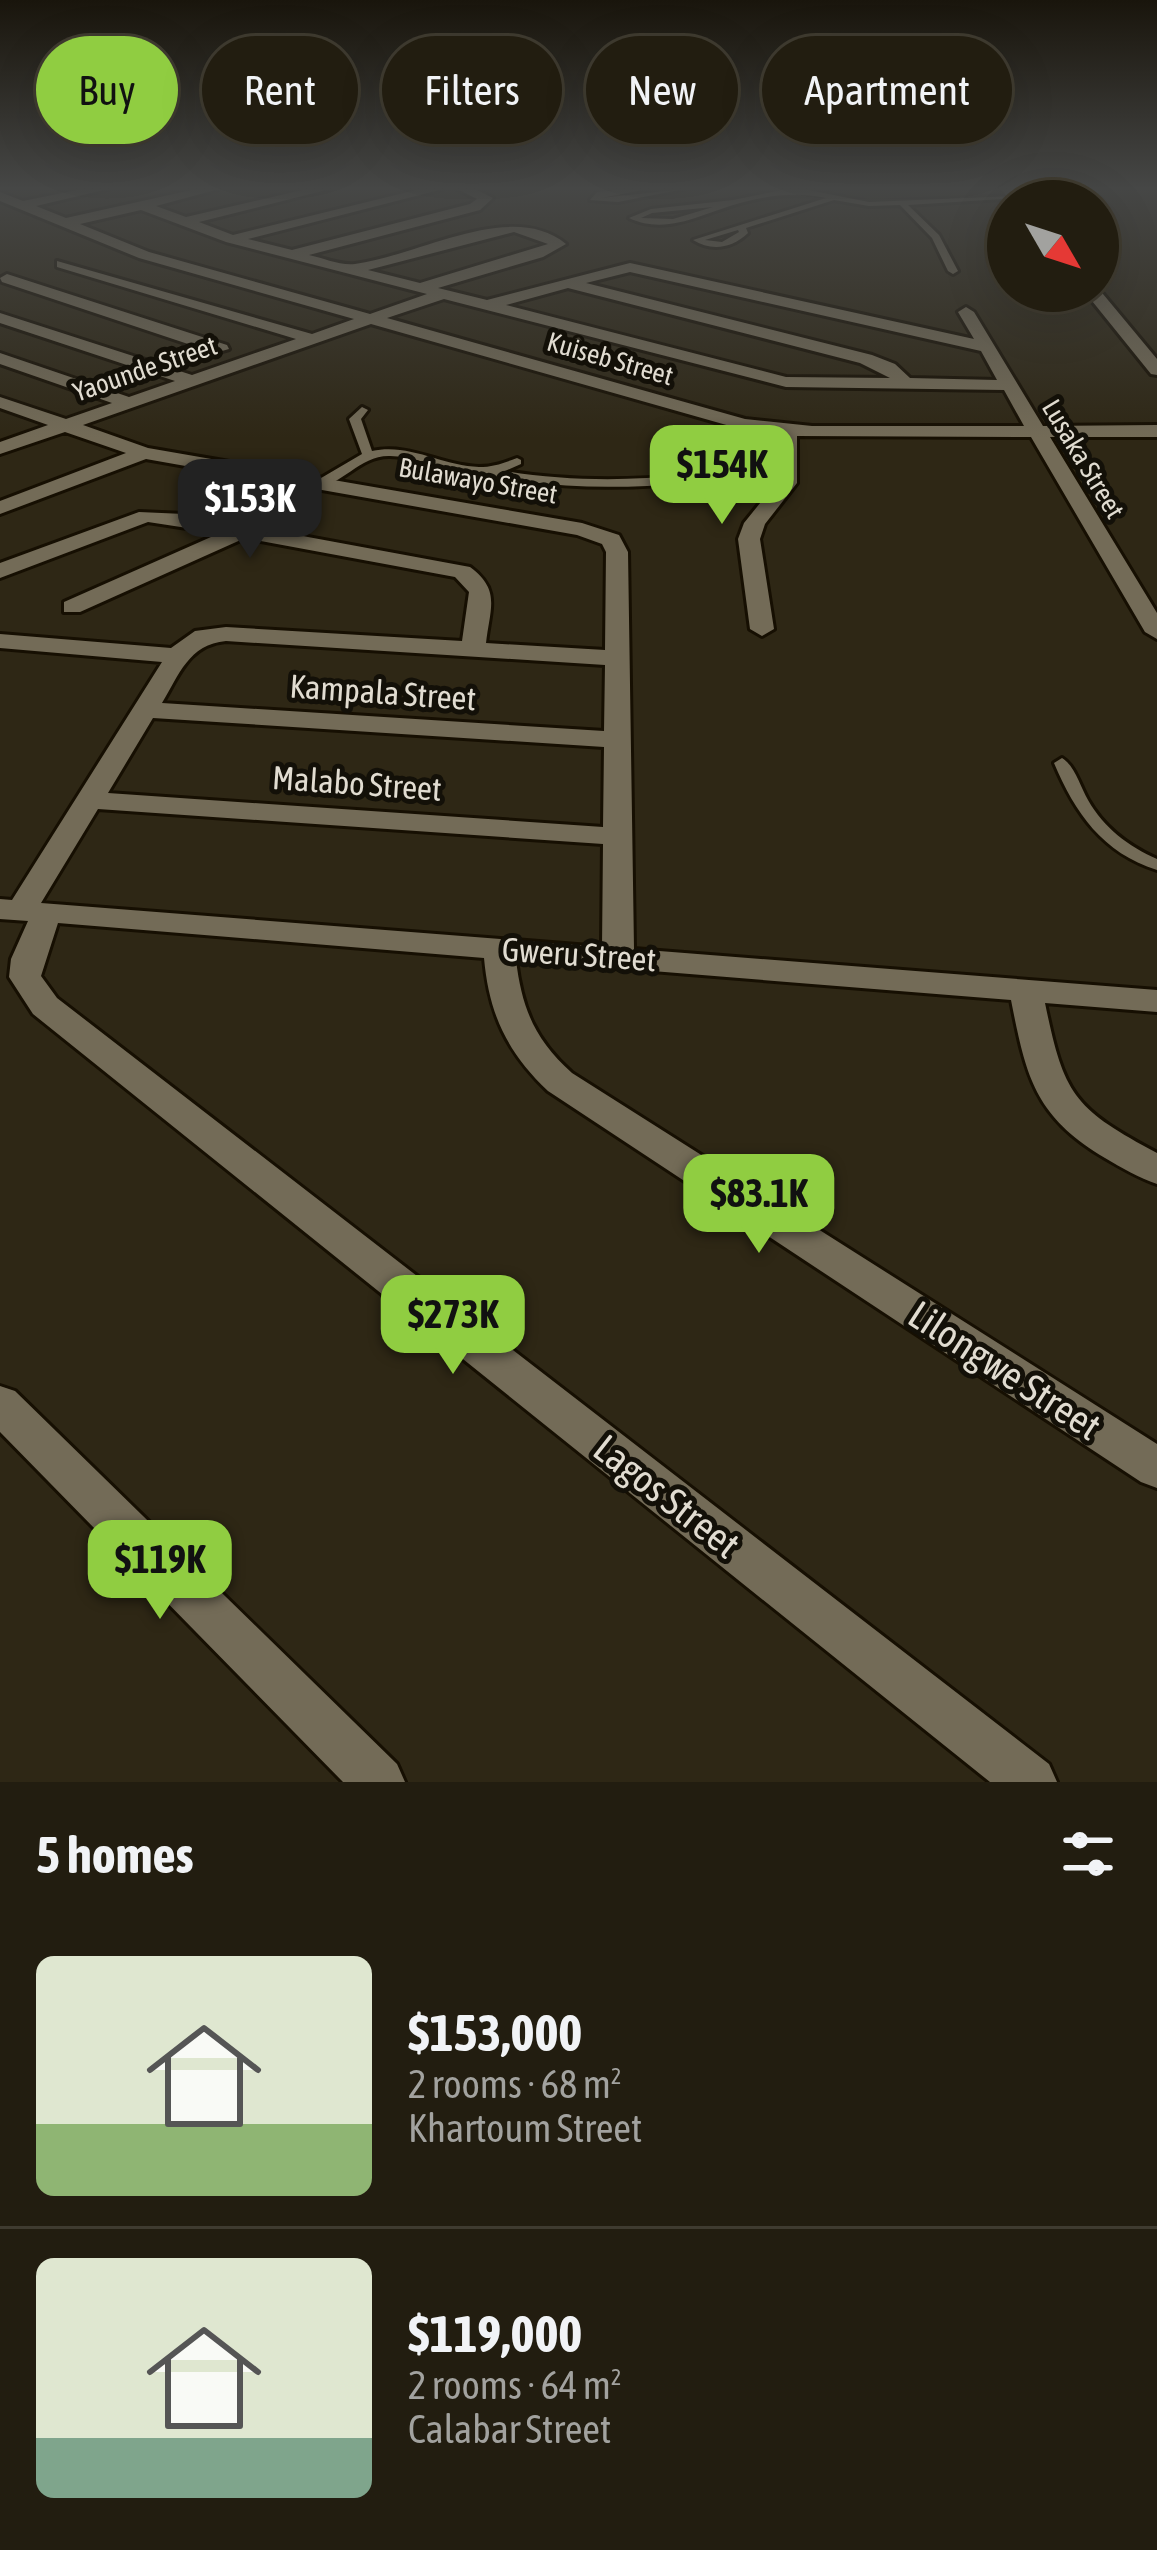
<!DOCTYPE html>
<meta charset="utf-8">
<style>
:root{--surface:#221d10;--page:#2a2619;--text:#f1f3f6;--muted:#a2a29f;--line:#3f3b30;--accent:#90cd41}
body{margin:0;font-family:"Asap Condensed",sans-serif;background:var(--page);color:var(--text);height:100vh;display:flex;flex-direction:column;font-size:45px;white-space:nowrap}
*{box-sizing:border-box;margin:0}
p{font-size:39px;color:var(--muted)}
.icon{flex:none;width:66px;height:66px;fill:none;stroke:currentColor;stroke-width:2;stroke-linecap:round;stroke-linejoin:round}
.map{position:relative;height:1782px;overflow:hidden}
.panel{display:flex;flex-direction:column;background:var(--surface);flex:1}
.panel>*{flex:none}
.banner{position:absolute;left:36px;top:36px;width:1086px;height:108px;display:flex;gap:24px}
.needle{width:78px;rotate:129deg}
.controls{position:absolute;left:987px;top:180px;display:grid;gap:24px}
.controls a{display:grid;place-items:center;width:132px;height:132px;border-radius:50%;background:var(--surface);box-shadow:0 12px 48px #0002,0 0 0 3px var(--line);font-size:60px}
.price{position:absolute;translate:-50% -102px;padding:0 27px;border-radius:24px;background:var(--accent);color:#111;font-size:39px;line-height:78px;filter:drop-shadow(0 3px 6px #0008)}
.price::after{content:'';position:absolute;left:50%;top:72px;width:36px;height:27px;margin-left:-18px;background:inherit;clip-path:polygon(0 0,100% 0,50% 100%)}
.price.active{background:#222;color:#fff}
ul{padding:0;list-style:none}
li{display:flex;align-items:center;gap:36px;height:300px;padding:0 36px}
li+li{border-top:3px solid var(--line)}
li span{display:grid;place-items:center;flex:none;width:336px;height:240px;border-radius:18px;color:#555}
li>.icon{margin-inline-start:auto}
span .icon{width:144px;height:144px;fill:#fffc;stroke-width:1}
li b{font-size:51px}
h2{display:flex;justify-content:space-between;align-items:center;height:144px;padding:0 36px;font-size:51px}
.tag{padding:0 42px;border-radius:54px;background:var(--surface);box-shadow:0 12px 48px #0002,0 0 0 3px var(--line);font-size:42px;line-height:108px}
.tag.active{background:var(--accent);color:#111}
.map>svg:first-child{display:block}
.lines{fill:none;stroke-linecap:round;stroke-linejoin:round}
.service-casing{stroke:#160f02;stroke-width:6}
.minor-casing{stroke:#160f02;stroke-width:6}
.service{fill:#736b57;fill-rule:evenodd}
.minor{fill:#736b57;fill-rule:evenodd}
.labels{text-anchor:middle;stroke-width:10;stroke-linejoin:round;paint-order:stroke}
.far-street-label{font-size:27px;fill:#e1dcd1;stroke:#131008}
.street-label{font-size:33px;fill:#e1dcd1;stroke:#131008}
.near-street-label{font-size:39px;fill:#e1dcd1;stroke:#131008}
</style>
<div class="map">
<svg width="1157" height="1782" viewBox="0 0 1157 1782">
<rect width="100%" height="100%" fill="#2e2715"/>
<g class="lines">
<g class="service-casing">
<path id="service" d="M624 189H647L601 198 684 189 618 202 590 200 597 192Z
M787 189H803L869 202 1015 196 1019 198 908 205 939 235 958 271 953 274 948 271 932 238 900 205 869 206 834 200 746 228 748 233C732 248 712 252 693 240L826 198C796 192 769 195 740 203 703 213 667 236 629 218L651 209 733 200ZM713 207 673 219 641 218 652 213ZM738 230 739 232 722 242 705 240Z
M362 407 368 410 361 419 372 451C410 443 442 466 479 467 493 467 504 463 517 458L521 460V464L505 471C600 487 695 477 789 462L795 466 789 470C702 483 612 494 524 481 500 478 476 475 452 470 432 465 411 456 390 456 360 455 342 486 316 487V481L362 454 349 419Z
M1062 758C1075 766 1080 786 1088 800 1104 828 1128 846 1157 859V870C1103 853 1075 813 1054 763Z"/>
</g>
<g class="minor-casing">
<path id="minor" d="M82 189H108L36 206 66 218 196 189H219L156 206 186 217 307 189H330L199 222 233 235 420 189H443L248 239 292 250 470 204 477 199 457 189H475L493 198 480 210 309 255C323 258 341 266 355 264 418 256 511 199 566 244L543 257 438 288 487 300 630 263 974 339 958 312 966 307 974 312 1043 426 1157 425V437H1050L1157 613V639L1145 632 1031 437 797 436V483L765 524 760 539 774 629 762 636 750 629 738 539 744 523 777 482 778 434 737 428 371 324 83 425 148 448 582 523 619 535 628 552 634 949 1157 990V1012L1045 1003C1064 1095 1073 1108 1157 1153V1184C1139 1178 1122 1168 1105 1158 1034 1116 1026 1076 1011 1000L516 960C522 1009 535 1040 572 1073L1157 1444V1488L1141 1482 548 1091C507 1052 489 1014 484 958L58 923 41 976 57 998 1049 1764 1057 1782H990L33 1014 9 977 11 959 28 921 0 919V899L12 900 162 662 0 648V634L171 648 195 631 226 627 462 641 469 592 455 577 245 538 80 612H64V602L220 533 148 522 0 578V563L139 512 184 514 470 567C501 590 490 608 486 643L605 650 606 552 602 544 577 535 146 459 0 514V501L126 453 65 432 0 454V442L48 425 0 408V397L66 419 112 403 0 364V353L129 397 175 381 0 323V313L192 375 296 339 57 267V261L312 334 354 319 139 258 0 201V192L23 201ZM141 210 226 242 427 294 370 314 149 252 80 224ZM514 232 548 244 420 283 368 270ZM630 272 981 351 997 380 910 378 895 364 872 355 586 283ZM568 288 860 363 890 378 786 377 506 305ZM444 299 786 387 1004 390 1024 426H812L745 419 387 318ZM226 641 605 665 604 731 162 703C179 675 189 644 226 641ZM153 718 604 747 603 827 108 793ZM98 809 603 844 602 947 41 903Z
M1001 189H1015L1025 201H1011Z
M7 274 227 345 229 349 215 353 2 282 0 278Z
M1098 288 1157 359V375L1151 374 1084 291Z
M0 1386 15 1391 397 1764 405 1782H343L0 1432Z"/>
</g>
<use href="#service" class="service"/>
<use href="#minor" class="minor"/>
</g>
<linearGradient id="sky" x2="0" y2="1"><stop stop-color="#19150c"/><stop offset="0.43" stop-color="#464746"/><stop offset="1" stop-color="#464746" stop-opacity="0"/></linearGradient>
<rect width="1157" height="438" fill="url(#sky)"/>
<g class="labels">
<g class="far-street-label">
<text transform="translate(610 359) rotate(16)" y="9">Kuiseb Street</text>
<text transform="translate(145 369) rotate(-19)" y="9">Yaounde Street</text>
<text transform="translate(1083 459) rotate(59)" y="9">Lusaka Street</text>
<text transform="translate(478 481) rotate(10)" y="9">Bulawayo Street</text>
</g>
<g class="street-label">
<text transform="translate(383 692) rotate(4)" y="12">Kampala Street</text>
<text transform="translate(357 783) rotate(4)" y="12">Malabo Street</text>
<text transform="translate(579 954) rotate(4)" y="12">Gweru Street</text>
</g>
<g class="near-street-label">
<text transform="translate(1005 1370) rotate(33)" y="14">Lilongwe Street</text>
<text transform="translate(667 1496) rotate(38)" y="14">Lagos Street</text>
</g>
</g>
</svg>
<div class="controls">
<a><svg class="needle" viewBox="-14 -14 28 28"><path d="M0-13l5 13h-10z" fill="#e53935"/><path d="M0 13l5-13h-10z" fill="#a2a29f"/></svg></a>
</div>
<b class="price" style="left:722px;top:527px">$154K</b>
<b class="price active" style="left:250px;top:561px">$153K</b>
<b class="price" style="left:759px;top:1256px">$83.1K</b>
<b class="price" style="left:453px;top:1377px">$273K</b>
<b class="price" style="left:160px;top:1622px">$119K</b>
<div class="banner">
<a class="tag active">Buy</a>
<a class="tag">Rent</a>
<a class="tag">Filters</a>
<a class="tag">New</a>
<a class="tag">Apartment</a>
</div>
</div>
<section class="panel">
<h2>5 homes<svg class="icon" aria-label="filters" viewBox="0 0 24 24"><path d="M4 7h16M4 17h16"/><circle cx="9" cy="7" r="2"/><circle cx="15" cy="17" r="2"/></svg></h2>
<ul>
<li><span style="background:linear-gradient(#dfe7d0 70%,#8fb573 0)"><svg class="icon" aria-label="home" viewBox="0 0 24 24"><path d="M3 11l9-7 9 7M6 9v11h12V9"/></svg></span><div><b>$153,000</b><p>2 rooms · 68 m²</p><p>Khartoum Street</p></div></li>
<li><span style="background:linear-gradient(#dfe7d0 75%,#7fa58c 0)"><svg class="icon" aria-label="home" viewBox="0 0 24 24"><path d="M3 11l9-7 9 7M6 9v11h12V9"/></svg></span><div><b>$119,000</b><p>2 rooms · 64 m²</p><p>Calabar Street</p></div></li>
</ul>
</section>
